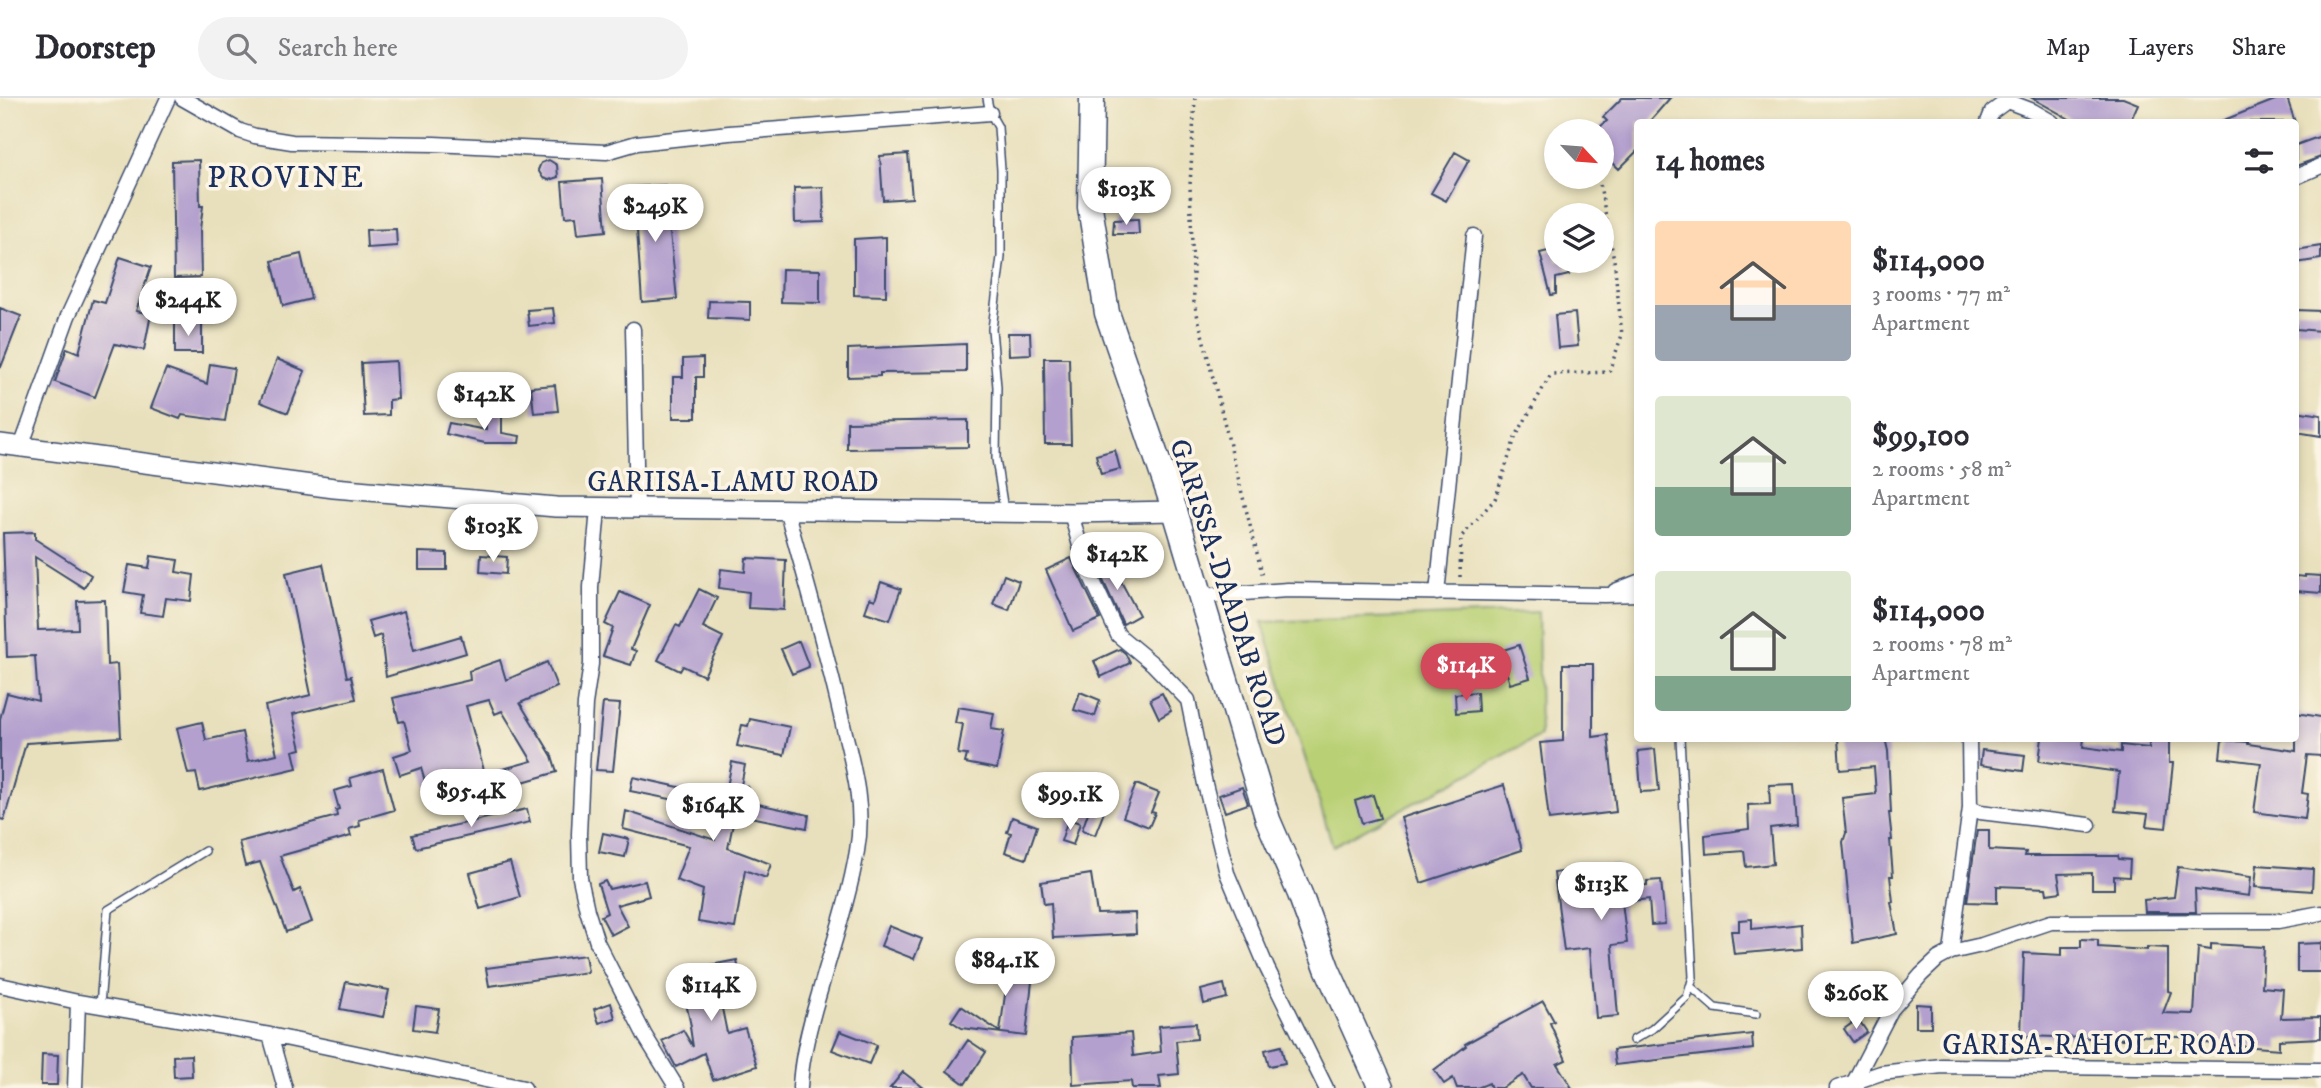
<!DOCTYPE html>
<meta charset="utf-8">
<style>
:root{--surface:#fff;--page:#f2f2f3;--text:#2b2b33;--muted:#7c7c81;--line:#e1e1e2;--accent:#d1495b}
body{margin:0;font-family:"IM FELL DW Pica",serif;background:var(--page);color:var(--text);height:100vh;display:flex;flex-direction:column;font-size:26px;white-space:nowrap}
*{box-sizing:border-box;margin:0}
p{font-size:23px;color:var(--muted)}
.icon{flex:none;width:38px;height:38px;fill:none;stroke:currentColor;stroke-width:2;stroke-linecap:round;stroke-linejoin:round}
.map{position:relative;flex:1;overflow:hidden}
.side{position:absolute;left:1634px;top:21px;width:665px;height:623px;display:flex;flex-direction:column;background:var(--surface);border-radius:7px;box-shadow:0 4px 10px #0003}
.side>*{flex:none}
.needle{width:46px;rotate:116deg}
.tools{position:absolute;left:1544px;top:21px;display:grid;gap:14px}
.tools a{display:grid;place-items:center;width:70px;height:70px;border-radius:50%;background:var(--surface);box-shadow:0 4px 10px #0003;font-size:35px}
.price{position:absolute;translate:-50% -60px;padding:0 16px;border-radius:24px;background:#fff;color:#222;font-size:23px;line-height:46px;filter:drop-shadow(0 2px 4px #0008)}
.price::after{content:'';position:absolute;left:50%;top:42px;width:21px;height:16px;margin-left:-10px;background:inherit;clip-path:polygon(0 0,100% 0,50% 100%)}
.price.active{background:var(--accent);color:#fff}
ul{padding:0;list-style:none}
li{display:flex;align-items:center;gap:21px;height:175px;padding:0 21px}
li span{display:grid;place-items:center;flex:none;width:196px;height:140px;border-radius:7px;color:#555}
li>.icon{margin-inline-start:auto}
span .icon{width:84px;height:84px;fill:#fffc;stroke-width:1}
li b{font-size:30px}
h2{display:flex;justify-content:space-between;align-items:center;height:84px;padding:0 21px;font-size:30px}
header{display:flex;align-items:center;gap:42px;box-sizing:border-box;height:98px;padding:0 35px;background:var(--surface);border-bottom:2px solid var(--line)}
header strong{font-size:33px}
nav{display:flex;gap:38px;margin-inline-start:auto;font-size:24px}
.search{width:490px;height:63px;background:var(--page);display:flex;align-items:center;gap:18px;box-sizing:border-box;padding:0 24px;border-radius:38px;color:var(--muted);font-size:26px}
.map>svg:first-child{display:block}
.green{fill:#b9d074;stroke:#6a8069;stroke-width:2}
.building{fill:#b4a0ce;fill-rule:evenodd}
.lines{fill:none;stroke-linecap:round;stroke-linejoin:round}
.lane-casing{stroke:#3a4a6c;stroke-width:10}
.street-casing{stroke:#3a4a6c;stroke-width:17}
.secondary-casing{stroke:#3a4a6c;stroke-width:22}
.highway-casing{stroke:#3a4a6c;stroke-width:27}
.path{stroke:#3a4a6c;stroke-width:3.5;stroke-dasharray:2 5;stroke-linecap:butt}
.lane{stroke:#fff;stroke-width:7}
.street{stroke:#fff;stroke-width:14}
.secondary{stroke:#fff;stroke-width:19}
.highway{stroke:#fff;stroke-width:24}
.labels{text-anchor:middle;stroke-width:7;stroke-linejoin:round;paint-order:stroke}
.street-label{font-size:28px;fill:#1b2f5e;stroke:#fcf5e5}
.quarter-label{font-size:32px;letter-spacing:2px;fill:#1b2f5e;stroke:#fcf5e5}
</style>
<header>
<strong>Doorstep</strong>
<div class="search"><svg class="icon" aria-label="search" viewBox="0 0 24 24"><circle cx="10" cy="10" r="6"/><path d="M15 15l6 6"/></svg>Search here</div>
<nav><a>Map</a><a>Layers</a><a>Share</a></nav>
</header>
<div class="map">
<svg width="2321" height="990" viewBox="0 0 2321 990">
<rect width="100%" height="100%" fill="#fcf5e5"/>
<filter id="ink" filterUnits="userSpaceOnUse"><feTurbulence type="fractalNoise" baseFrequency=".0143" numOctaves="2"/><feDisplacementMap in="SourceGraphic" scale="14" xChannelSelector="R" yChannelSelector="G"/><feConvolveMatrix kernelMatrix="1 2 1 2 8 2 1 2 1" color-interpolation-filters="sRGB"/></filter>
<filter id="wash" filterUnits="userSpaceOnUse"><feTurbulence type="fractalNoise" baseFrequency=".00686" numOctaves="4" result="noise"/><feDisplacementMap in="SourceGraphic" scale="28" xChannelSelector="R" yChannelSelector="G"/><feGaussianBlur stdDeviation="1.57" result="paint"/><feColorMatrix in="noise" values="0 0 0 0 0 0 0 0 0 0 0 0 0 0 0 0 0 1.4 0 .05"/><feComposite in="paint" operator="in"/></filter>
<g filter="url(#wash)">
<rect width="100%" height="100%" fill="#e8e0bc"/>
<path class="green" d="M1538 514 1540 638 1333 748 1262 524Z"/>
<g id="blocks">
<path class="building" d="M1622 0H1670L1649 24H1638V52L1619 71 1601 53V28L1607 23 1603 19Z
M2032 0H2123L2138 6 2130 24H2075Z
M2280 0H2287L2295 24H2219Z
M2321 38V59L2296 68V47Z
M1455 54 1469 62 1446 103 1431 95Z
M908 56 912 100 883 102 880 58Z
M199 62 200 108H203L200 131 201 179 174 180 172 63Z
M549 62 557 67 558 79 549 82 543 80 538 72 541 65Z
M602 81 606 133 578 136 576 118 565 119 562 84Z
M665 87 677 201 642 204 634 89Z
M823 89 824 124 795 125 794 90Z
M1138 121 1139 136H1113L1114 122Z
M396 131 397 148 367 150 366 132Z
M886 139V198L854 197V141Z
M2321 148V161L2296 165V152Z
M1556 151V163H1565L1569 177 1556 180V196L1551 197 1540 155Z
M301 156 311 201 283 208 272 163Z
M120 159 151 169 136 213 151 216 144 252 115 246 95 299 55 284 67 250 79 255 93 202 105 205Z
M782 171 820 172V205L781 204Z
M709 203 750 204V222L708 220Z
M0 210 21 218 1 269H0Z
M553 210 555 225 529 228 527 212Z
M2296 212 2321 213V233L2296 231Z
M1575 215 1578 248 1558 250 1555 217Z
M175 224H202V255H175Z
M1008 235H1030L1031 256 1009 257Z
M966 246V274L880 275V278L848 279V251Z
M703 260V279H696V320H673V279H683V261Z
M1044 260H1069L1071 346H1045Z
M277 261 305 273 288 315 260 304Z
M396 263 398 301 389 302V317L364 318 361 265Z
M210 266 234 270 225 323 182 317 180 321 151 310 166 271 207 286Z
M555 287 558 313 534 315 531 289Z
M2296 313 2321 317V338L2296 334Z
M486 316H502V335L520 338 519 345H485L446 336 449 325 486 332Z
M968 322V349L847 351V324Z
M1115 352 1120 371 1101 376 1096 357Z
M35 434V441L91 477 84 490 35 459 38 532 78 531 77 503 105 502 107 567 117 566 121 639 26 645 4 722 0 721V621L7 595 38 603 35 558 7 559 3 435Z
M419 454 447 455V472H419Z
M481 457 507 459 506 476 480 474Z
M151 458 178 462 176 474 194 477 191 503 166 500 163 518 140 515 143 497 124 494 129 467 149 470Z
M746 460 786 462 784 512 748 510 749 494 719 490 721 471 745 474Z
M1071 460 1100 521 1073 533 1046 472Z
M1109 461 1139 517 1123 526 1096 467Z
M323 466 347 579 351 578 356 601 293 616 301 651 293 653 297 670 200 693 196 675 188 676 177 630 202 624 206 642 242 634 248 663 277 656 265 608 311 597 286 475Z
M1004 477 1019 483 1009 512 993 506Z
M2305 477 2321 478V495L2296 493V478L2305 479Z
M881 484 901 491 890 522 865 514 870 500 875 502Z
M699 491 717 500 703 529 723 539 704 578 683 568 680 573 658 562 676 527 680 529Z
M620 494 650 507 631 551 636 553 631 567 603 558 613 530 605 526Z
M404 513 414 552 461 538 466 555 386 579 381 537 373 540 368 523Z
M799 543 809 569 792 576 781 551Z
M1519 547 1530 580 1510 586 1500 553Z
M1120 551 1125 555 1130 565 1101 579 1094 563Z
M500 562 506 582 547 564 557 589 520 605 552 658 557 674 502 690 501 686 432 707 421 670 400 677 394 658 412 652 404 623 399 624 393 600 470 582 469 573ZM489 602 495 616 502 613 532 663 485 676 466 608Z
M1563 566H1593V639L1608 637 1616 714 1549 722 1540 645 1563 643Z
M1080 594 1100 602 1095 618 1074 612Z
M1477 594 1478 613 1456 615 1455 596Z
M1162 595 1171 613 1159 620 1150 601Z
M603 605 620 606 613 673 596 672Z
M958 609 994 615 991 631 1004 633 997 671 965 665 967 657 958 656 963 626 955 625Z
M2296 615 2321 619V658L2307 657 2302 695 2308 696 2305 721 2254 714 2261 665 2220 660 2222 642 2248 644V646L2296 653Z
M750 621 790 629 784 657 737 648 742 627 748 628Z
M1838 640H1885L1888 653 1891 715H1889L1892 742H1890L1893 778H1890L1893 804H1891L1897 836 1853 845 1843 744 1846 735 1842 700 1876 696 1874 669 1840 672Z
M2042 640H2084L2083 649 2121 654V647L2149 650V640H2169V665H2173L2166 730 2146 728 2148 716 2115 713 2119 674 2039 663Z
M1655 651 1659 693 1641 694 1638 653Z
M1982 652 2025 657 2023 673 1980 667Z
M732 664 745 667 741 687 748 689 744 703 809 717 807 730 735 716 728 750 771 766 766 780 745 772 735 830 698 824 703 792 676 782 689 748 623 731 626 713 715 742 720 711 630 693 633 679 725 699Z
M383 671 394 712 359 722 360 728 349 731 351 738 280 758 294 794 300 791 312 824 286 834 260 764 245 768 239 744 337 718 336 712 339 711 334 693 352 688 350 680Z
M1136 686 1159 695 1151 714 1155 715 1149 729 1123 719Z
M1794 686 1797 727 1770 730 1773 766 1746 769 1744 753 1706 756 1705 737 1749 731 1748 707 1770 706 1769 687Z
M1504 687 1522 752 1421 785 1401 720Z
M1242 689 1248 706 1225 714 1219 697Z
M1373 697 1380 720 1362 725 1355 703Z
M1090 709 1104 714 1095 737 1082 732Z
M527 711 530 724 416 750 412 737Z
M1012 719 1037 728 1026 761 1005 754 1011 735 1007 734Z
M1068 721 1080 725 1073 747 1061 743Z
M1977 732H1989V752L2026 754 2025 758H2118L2119 761 2130 762 2129 779 2114 778V791H2092V775L2058 776 2061 794 2047 796 2046 790 1997 788V805L1967 804Z
M603 735 629 741 625 759 599 754Z
M510 764 520 799 480 811 470 775Z
M1617 766 1620 790 1647 787V783L1661 782 1665 826 1651 827 1649 801 1622 804 1627 845 1612 847 1618 918 1596 920 1590 850 1564 853 1554 775Z
M2257 767 2313 771 2312 793 2255 789Z
M2178 769 2251 779 2249 798 2195 791 2196 814H2145L2144 802 2174 799Z
M1091 776 1097 816 1135 815 1136 836 1053 840 1051 805 1044 806 1041 784Z
M605 783 609 791 645 783 649 798 617 807 628 828 611 837 601 818 607 815 598 786Z
M1752 821V831L1801 826 1802 850 1734 856 1731 833H1739V822Z
M889 828 922 841 914 861 881 848Z
M2081 841 2098 842V849L2147 852V849L2168 850V893L2171 894 2163 915 2194 916 2198 850 2211 852V846L2264 849 2262 889 2283 891 2281 920 2321 919V940L2279 942V951L2206 945V940L2123 937V941L2021 938 2024 855 2062 857V849H2081Z
M2321 845V874H2297V846Z
M585 857 588 874 489 888 486 870Z
M986 859 1034 865 1026 938 962 930 951 923 961 908 1000 934 1007 882 984 879Z
M737 862 741 886 718 891 727 935 745 930 757 968 713 982 704 955 676 969 662 943 683 932 693 949 690 929 691 928 679 873Z
M346 884 389 892 383 919 340 911Z
M1224 886 1227 900 1204 906 1201 892Z
M1543 903 1554 923 1550 925 1566 962 1557 966 1572 990H1531L1523 977 1502 990H1491L1489 985 1477 990H1457L1453 980 1444 986 1434 972 1466 948 1465 946Z
M611 905 615 920 599 925 594 911Z
M1916 906 1931 907V929H1916Z
M416 908 439 911 435 934 413 931Z
M1858 921 1867 934 1853 944 1844 931Z
M1196 925 1197 941 1176 943 1179 976 1159 978 1161 990H1132L1131 983 1073 987 1072 939 1131 935 1133 958 1161 954 1159 928Z
M840 933 877 947 869 966 832 952Z
M1752 936 1753 951 1615 967 1613 952Z
M968 942 986 954 965 986 947 973Z
M1281 948 1285 965 1269 968 1265 952Z
M42 956 58 957 57 987H41Z
M191 957 192 978 174 979 173 958Z
M903 974 924 990H890Z"/>
</g>
</g>
<g filter="url(#ink)">
<use href="#blocks" fill-opacity="0" stroke="#3a4a6c" stroke-width="2"/>
<g class="lines">
<g class="lane-casing">
<path id="lane" d="M987 0 990 15 998 29 1001 72V159L992 231 997 289 996 361 1004 412
M1690 888 1715 910 1756 916
M100 907 108 812 205 753
M1633 942 1652 931 1687 899 1693 879 1680 640"/>
</g>
<g class="street-casing">
<path id="street" d="M182 0 240 33 255 38 292 44 434 46 606 54 637 45 729 35 990 15
M1988 24 1992 14 2007 3 2033 13 2052 24
M2296 79 2321 68
M633 231 637 410
M21 349 68 218 168 0
M598 411 591 489V566L585 606 579 736 580 780 587 812 597 844 645 938 677 990
M786 411C806 483 827 554 843 627 853 668 865 710 857 753 849 801 832 849 819 896 810 926 801 959 800 990
M1071 415 1085 466 1118 537 1153 566 1188 602 1205 686 1227 775 1267 870 1326 990
M1615 493 1638 484
M1437 495 1474 138
M1201 498 1288 492 1604 497 1638 496
M1969 640 1970 710 1980 714 2089 727
M1951 854 1970 710
M0 887 78 904 270 937 524 990
M270 937 285 990
M75 990 78 904
M1837 990 1881 975 1942 968 2321 972
M1857 990 1855 982 1891 912 1921 877 1938 861 1951 854 1982 847 2051 824 2278 823 2321 815"/>
</g>
<g class="secondary-casing">
<path id="secondary" d="M0 346 334 390 556 409 1071 415 1175 413"/>
</g>
<g class="highway-casing">
<path id="highway" d="M1092 0 1090 109 1107 215 1175 413 1268 722 1300 796 1327 870 1381 990"/>
</g>
<path class="path" d="M1195 0 1190 87 1194 204 1263 479
M1460 479 1461 439 1495 401 1515 340 1551 276 1609 274 1622 237 1614 162 1600 87"/>
<use href="#lane" class="lane"/>
<use href="#street" class="street"/>
<use href="#secondary" class="secondary"/>
<use href="#highway" class="highway"/>
</g>
</g>
<g class="labels">
<g class="street-label">
<text x="733" y="393">GARIISA-LAMU ROAD</text>
<text transform="translate(1229 494) rotate(72)" y="10">GARISSA-DAADAB ROAD</text>
<text x="2099" y="956">GARISA-RAHOLE ROAD</text>
</g>
<g class="quarter-label">
<text x="286" y="89">PROVINE</text>
</g>
</g>
</svg>
<div class="tools">
<a><svg class="needle" viewBox="-14 -14 28 28"><path d="M0-13l5 13h-10z" fill="#e53935"/><path d="M0 13l5-13h-10z" fill="#7c7c81"/></svg></a>
<a><svg class="icon" aria-label="layers" viewBox="0 0 24 24"><path d="M12 4l9 5-9 5-9-5zM3 14l9 5 9-5"/></svg></a>
</div>
<b class="price" style="left:1126px;top:129px">$103K</b>
<b class="price" style="left:655px;top:146px">$249K</b>
<b class="price" style="left:188px;top:240px">$244K</b>
<b class="price" style="left:484px;top:334px">$142K</b>
<b class="price" style="left:493px;top:466px">$103K</b>
<b class="price" style="left:1117px;top:494px">$142K</b>
<b class="price active" style="left:1466px;top:605px">$114K</b>
<b class="price" style="left:471px;top:731px">$95.4K</b>
<b class="price" style="left:1070px;top:734px">$99.1K</b>
<b class="price" style="left:713px;top:745px">$164K</b>
<b class="price" style="left:1601px;top:824px">$113K</b>
<b class="price" style="left:1005px;top:900px">$84.1K</b>
<b class="price" style="left:711px;top:925px">$114K</b>
<b class="price" style="left:1856px;top:933px">$260K</b>
<section class="side">
<h2>14 homes<svg class="icon" aria-label="filters" viewBox="0 0 24 24"><path d="M4 7h16M4 17h16"/><circle cx="9" cy="7" r="2"/><circle cx="15" cy="17" r="2"/></svg></h2>
<ul>
<li><span style="background:linear-gradient(#ffd9b3 60%,#9aa5b1 0)"><svg class="icon" aria-label="home" viewBox="0 0 24 24"><path d="M3 11l9-7 9 7M6 9v11h12V9"/></svg></span><div><b>$114,000</b><p>3 rooms · 77 m²</p><p>Apartment</p></div></li>
<li><span style="background:linear-gradient(#dfe7d0 65%,#7fa58c 0)"><svg class="icon" aria-label="home" viewBox="0 0 24 24"><path d="M3 11l9-7 9 7M6 9v11h12V9"/></svg></span><div><b>$99,100</b><p>2 rooms · 58 m²</p><p>Apartment</p></div></li>
<li><span style="background:linear-gradient(#dfe7d0 75%,#7fa58c 0)"><svg class="icon" aria-label="home" viewBox="0 0 24 24"><path d="M3 11l9-7 9 7M6 9v11h12V9"/></svg></span><div><b>$114,000</b><p>2 rooms · 78 m²</p><p>Apartment</p></div></li>
</ul>
</section>
</div>
